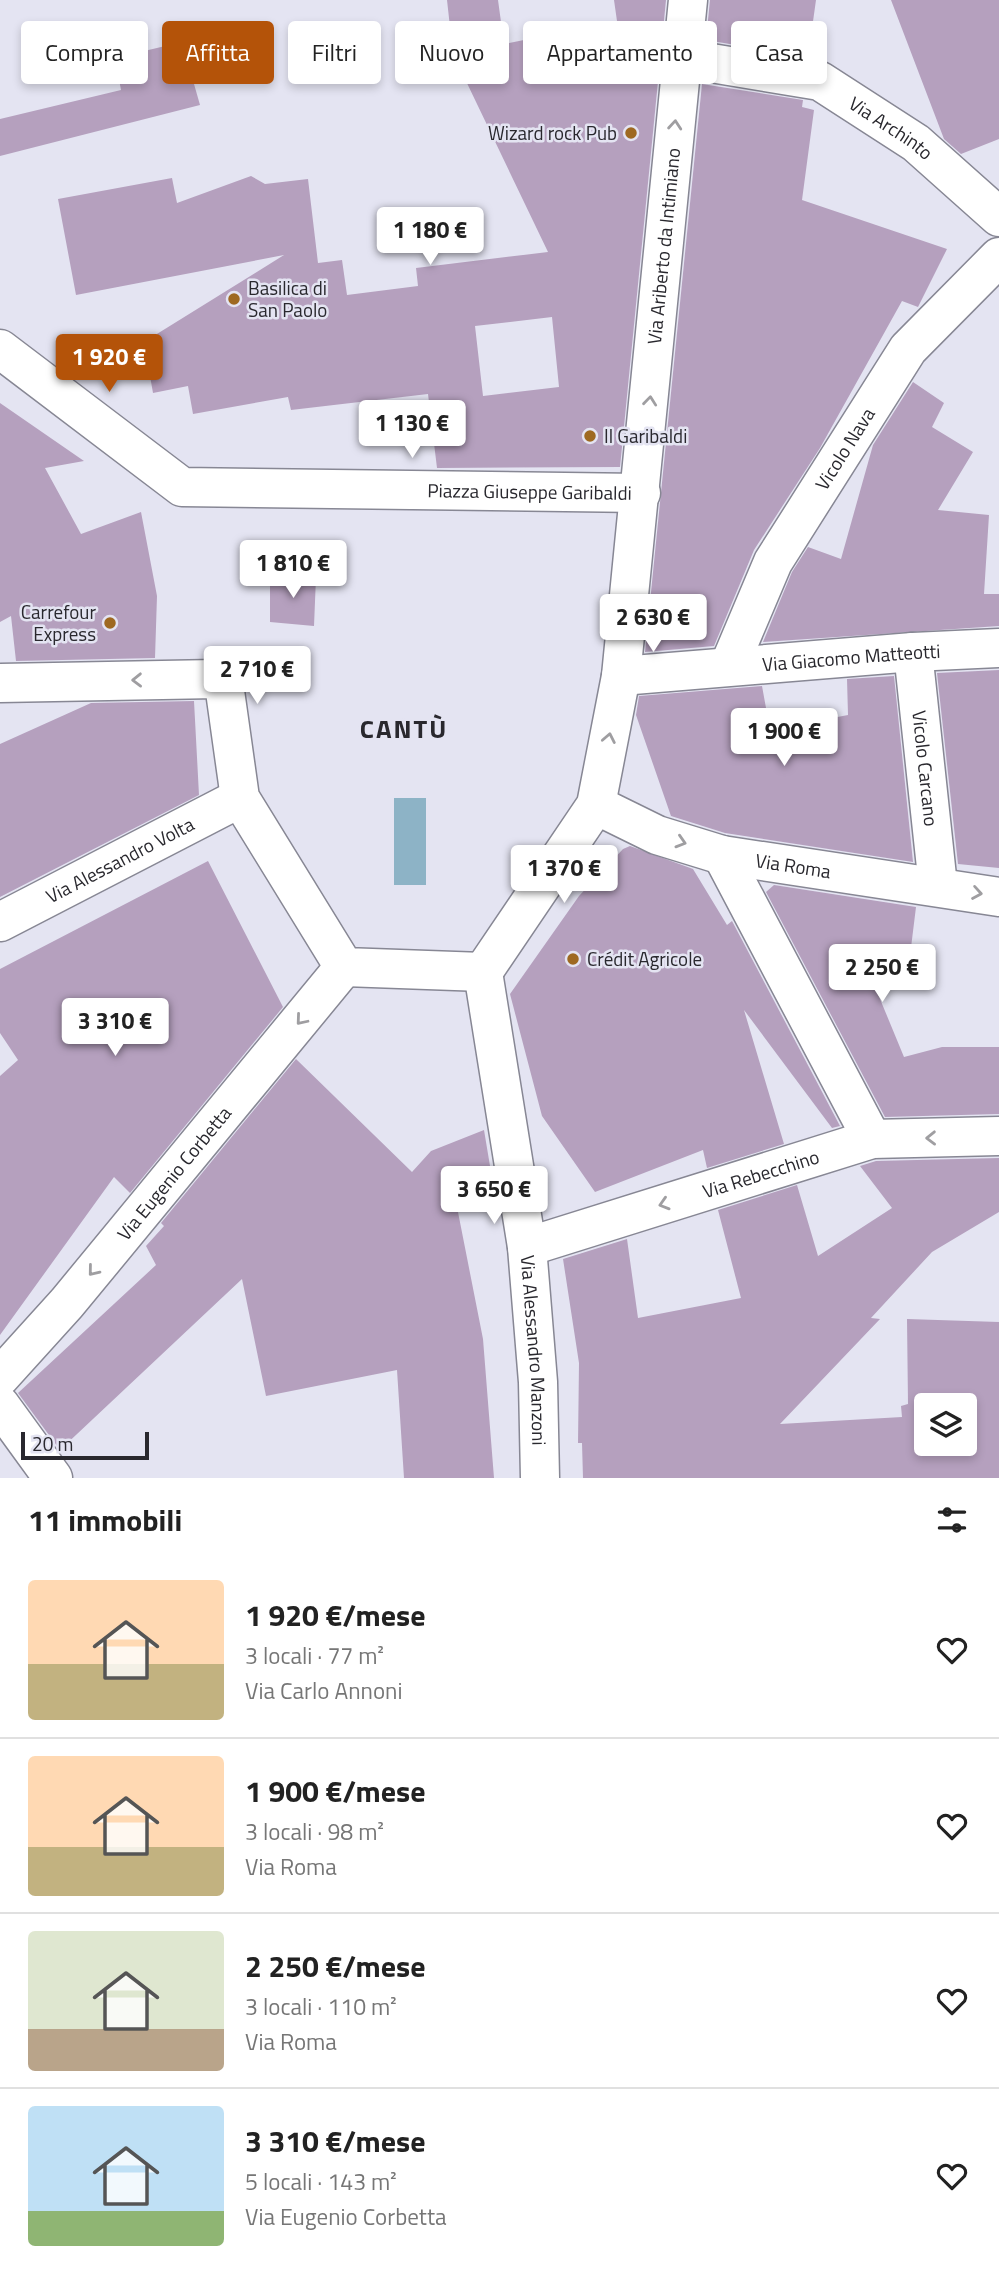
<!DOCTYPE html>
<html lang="it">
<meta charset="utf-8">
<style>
:root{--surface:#fff;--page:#f6f6f6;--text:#222;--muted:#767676;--line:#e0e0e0;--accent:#b45309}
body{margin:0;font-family:"Titillium Web",sans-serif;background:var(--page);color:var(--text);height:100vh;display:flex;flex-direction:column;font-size:26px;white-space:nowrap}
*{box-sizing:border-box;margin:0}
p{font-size:23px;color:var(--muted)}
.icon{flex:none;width:38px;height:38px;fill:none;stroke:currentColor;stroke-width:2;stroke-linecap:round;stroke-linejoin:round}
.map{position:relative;height:1478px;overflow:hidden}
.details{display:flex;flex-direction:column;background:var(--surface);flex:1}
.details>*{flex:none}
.banner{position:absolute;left:21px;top:21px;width:957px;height:63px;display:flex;gap:14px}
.buttons{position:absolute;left:914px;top:1393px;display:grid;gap:14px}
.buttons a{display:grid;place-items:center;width:63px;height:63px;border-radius:7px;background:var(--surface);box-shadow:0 4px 10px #0003;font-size:35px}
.scale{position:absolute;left:21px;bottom:18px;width:128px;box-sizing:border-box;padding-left:7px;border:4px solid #29282e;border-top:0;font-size:19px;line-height:24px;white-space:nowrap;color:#29282e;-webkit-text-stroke:5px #e4e4f2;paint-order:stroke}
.price{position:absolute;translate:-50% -60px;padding:0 16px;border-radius:7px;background:#fff;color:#222;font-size:23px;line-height:46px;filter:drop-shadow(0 2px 4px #0008)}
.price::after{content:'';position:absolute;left:50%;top:42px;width:21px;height:16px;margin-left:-10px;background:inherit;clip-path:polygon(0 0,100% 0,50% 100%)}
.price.current{background:var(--accent);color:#fff}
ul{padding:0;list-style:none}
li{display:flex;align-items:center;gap:21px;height:175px;padding:0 28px}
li+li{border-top:2px solid var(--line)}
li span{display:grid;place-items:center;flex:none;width:196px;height:140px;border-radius:7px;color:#555}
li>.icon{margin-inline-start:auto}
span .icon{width:84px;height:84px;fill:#fffc;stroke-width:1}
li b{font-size:30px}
h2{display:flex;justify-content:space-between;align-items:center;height:84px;padding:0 28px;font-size:30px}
.chip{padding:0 24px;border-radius:7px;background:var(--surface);box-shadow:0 4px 10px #0003;font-size:24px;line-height:63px}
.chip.current{background:var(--accent);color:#fff}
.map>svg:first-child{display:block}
.water{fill:#8db3c6}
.building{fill:#b5a0be;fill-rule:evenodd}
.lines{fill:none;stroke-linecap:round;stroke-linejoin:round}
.minor-casing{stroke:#878794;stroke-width:41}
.minor{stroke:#fff;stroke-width:38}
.oneway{stroke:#9f9ea1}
.poi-dot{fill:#9e6921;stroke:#e4e4f2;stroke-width:2.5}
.labels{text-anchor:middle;stroke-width:5;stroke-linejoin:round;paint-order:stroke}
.street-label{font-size:19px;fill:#29282e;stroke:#e4e4f2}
.poi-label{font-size:19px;fill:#29282e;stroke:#e4e4f2;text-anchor:start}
.district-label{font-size:26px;font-weight:bold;letter-spacing:2px;fill:#29282e;stroke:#e4e4f2}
</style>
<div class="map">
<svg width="999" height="1478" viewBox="0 0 999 1478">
<rect width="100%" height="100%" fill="#e4e4f2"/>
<path class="water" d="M394 798H426V885H394Z"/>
<path class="building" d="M447 0H498L504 44 617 21 614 0H666L620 467 437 468 428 394 291 410 288 397 193 414 188 386 153 393 144 342 284 255 76 295 58 199 172 178 177 203 251 176 265 184 308 179 318 263 342 260 347 295 418 286 416 268 548 252 453 54ZM552 317 559 387 483 396 475 326Z
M710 0H816L808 57 706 40Z
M891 0H999V139L961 154 944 139Z
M182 42 200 105 0 156V119L121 90 115 58Z
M702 84 803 100 802 107 814 110 802 200 947 249 918 307 902 301 820 448 754 550 714 646 645 652Z
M913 382 944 403 932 427 973 452 938 510 989 515 984 594H999V626L763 642 792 572 808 547 841 559 873 445Z
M0 403 84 461 45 468 81 534 141 512 157 596 155 658 16 661 11 616 0 622Z
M270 576 316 577 314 626 270 622Z
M999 670V868L958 864 937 673Z
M894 676 913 862 725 833 671 816 636 715 639 696 762 686 770 730 848 715 847 679Z
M194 701 199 795 0 897V744L91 703Z
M630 846 693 869 727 925 732 921 840 1126 832 1128 744 1010 784 1144 707 1168 703 1150 595 1192 542 1116 510 994 579 896 623 849Z
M208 861 283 1007 130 1193 114 1177 0 1335V1076L18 1060 0 1033V969Z
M774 885 916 907 907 980 873 982 904 1057 942 1047H999V1114L885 1117 766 892Z
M296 1059 412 1172 431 1151 484 1130 495 1196 457 1207 483 1339 494 1478H404L397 1370 266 1396 242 1279 60 1450 18 1393 156 1265 146 1246 164 1226 161 1223Z
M999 1158V1212L932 1252 871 1318 880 1319 780 1424 902 1417 901 1406 908 1404 907 1319 999 1322V1478H583L582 1443H578L579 1363 563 1259 627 1239 638 1318 741 1298 718 1210 797 1185 818 1256 892 1208 860 1166 876 1161ZM926 1405H964V1444H926Z"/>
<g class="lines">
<g class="minor-casing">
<g id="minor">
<path id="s1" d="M681 58 820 81 916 143 999 217"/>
<path id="s2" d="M0 349 182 487 641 493"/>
<path id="s3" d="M913 652 938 886"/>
<path id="s4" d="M729 666 773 562 908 349 999 257"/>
<path id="s5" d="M621 676 913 652 999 648"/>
<path d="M0 683 216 679 224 684 240 798 344 967 483 972"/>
<path id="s6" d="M596 805 657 835 722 855 999 897"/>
<path d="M722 855 872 1139"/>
<path id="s7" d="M0 922 240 798"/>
<path id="s8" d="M483 972 596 805 621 676 688 0"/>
<path id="s9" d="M483 972 527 1247 538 1382 540 1478"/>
<path id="s10" d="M527 1247 872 1139 999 1136"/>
<path id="s11" d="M0 1377 67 1303 344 967"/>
<path d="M0 1405 53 1478"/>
</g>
</g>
<use href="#minor" class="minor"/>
</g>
<defs><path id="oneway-chevron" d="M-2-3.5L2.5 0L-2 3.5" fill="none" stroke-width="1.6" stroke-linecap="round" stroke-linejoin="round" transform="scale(1.75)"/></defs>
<g class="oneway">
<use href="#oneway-chevron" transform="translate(675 125) rotate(-85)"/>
<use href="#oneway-chevron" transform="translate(650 401) rotate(-84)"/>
<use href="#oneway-chevron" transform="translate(137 680) rotate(179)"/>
<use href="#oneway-chevron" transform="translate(609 738) rotate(-79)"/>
<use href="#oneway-chevron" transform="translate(681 842) rotate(17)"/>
<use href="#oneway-chevron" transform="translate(977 893) rotate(10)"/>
<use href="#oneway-chevron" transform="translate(301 1020) rotate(130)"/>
<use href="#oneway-chevron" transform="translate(931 1138) rotate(179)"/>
<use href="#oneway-chevron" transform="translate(664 1204) rotate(163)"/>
<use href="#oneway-chevron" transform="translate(93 1271) rotate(129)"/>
</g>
<g class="poi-dot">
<circle cx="631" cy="133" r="7"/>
<circle cx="234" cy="299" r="7"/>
<circle cx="590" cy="436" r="7"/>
<circle cx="110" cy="623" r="7"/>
<circle cx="573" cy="959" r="7"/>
</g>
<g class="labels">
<g class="street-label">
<text dy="7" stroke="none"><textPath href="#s1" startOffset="226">Via Archinto</textPath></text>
<text dy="7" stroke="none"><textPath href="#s8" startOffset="765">Via Ariberto da Intimiano</textPath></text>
<text dy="7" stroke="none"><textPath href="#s4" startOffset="247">Vicolo Nava</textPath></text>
<text dy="7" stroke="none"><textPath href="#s2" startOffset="576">Piazza Giuseppe Garibaldi</textPath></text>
<text dy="7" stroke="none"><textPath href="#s5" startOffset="231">Via Giacomo Matteotti</textPath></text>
<text dy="7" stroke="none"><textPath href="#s3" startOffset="117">Vicolo Carcano</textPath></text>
<text dy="7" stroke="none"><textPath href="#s7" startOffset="135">Via Alessandro Volta</textPath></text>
<text dy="7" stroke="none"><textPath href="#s6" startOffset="208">Via Roma</textPath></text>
<text dy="7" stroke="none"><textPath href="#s11" startOffset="268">Via Eugenio Corbetta</textPath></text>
<text dy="7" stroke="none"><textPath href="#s10" startOffset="245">Via Rebecchino</textPath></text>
<text dy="7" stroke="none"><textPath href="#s9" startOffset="382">Via Alessandro Manzoni</textPath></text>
</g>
<g class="poi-label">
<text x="617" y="140" text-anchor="end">Wizard rock Pub</text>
<text x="248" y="295">Basilica di<tspan x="248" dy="22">San Paolo</tspan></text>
<text x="604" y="443">Il Garibaldi</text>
<text x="96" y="619" text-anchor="end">Carrefour<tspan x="96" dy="22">Express</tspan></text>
<text x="587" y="966">Crédit Agricole</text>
</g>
<g class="district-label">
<text x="404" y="738">CANTÙ</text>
</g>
</g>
</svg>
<div class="buttons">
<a><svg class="icon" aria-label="layers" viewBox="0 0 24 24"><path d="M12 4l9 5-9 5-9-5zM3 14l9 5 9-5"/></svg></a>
</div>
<div class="scale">20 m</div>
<b class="price" style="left:430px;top:267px">1 180 €</b>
<b class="price current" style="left:109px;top:394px">1 920 €</b>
<b class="price" style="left:412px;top:460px">1 130 €</b>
<b class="price" style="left:293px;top:600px">1 810 €</b>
<b class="price" style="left:653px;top:654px">2 630 €</b>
<b class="price" style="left:257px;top:706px">2 710 €</b>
<b class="price" style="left:784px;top:768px">1 900 €</b>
<b class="price" style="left:564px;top:905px">1 370 €</b>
<b class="price" style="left:882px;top:1004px">2 250 €</b>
<b class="price" style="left:115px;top:1058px">3 310 €</b>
<b class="price" style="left:494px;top:1226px">3 650 €</b>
<div class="banner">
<a class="chip">Compra</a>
<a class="chip current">Affitta</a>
<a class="chip">Filtri</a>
<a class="chip">Nuovo</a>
<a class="chip">Appartamento</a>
<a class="chip">Casa</a>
</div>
</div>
<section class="details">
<h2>11 immobili<svg class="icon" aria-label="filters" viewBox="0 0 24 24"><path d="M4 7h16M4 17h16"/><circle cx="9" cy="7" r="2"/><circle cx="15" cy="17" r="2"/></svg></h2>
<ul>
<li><span style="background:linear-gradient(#ffd9b3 60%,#c2b280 0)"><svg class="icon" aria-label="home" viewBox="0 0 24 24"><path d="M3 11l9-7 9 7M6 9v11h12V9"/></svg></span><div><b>1 920 €/mese</b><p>3 locali · 77 m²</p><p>Via Carlo Annoni</p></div><svg class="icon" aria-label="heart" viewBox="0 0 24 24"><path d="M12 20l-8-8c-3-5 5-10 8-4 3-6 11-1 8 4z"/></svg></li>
<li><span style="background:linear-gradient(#ffd9b3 65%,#c2b280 0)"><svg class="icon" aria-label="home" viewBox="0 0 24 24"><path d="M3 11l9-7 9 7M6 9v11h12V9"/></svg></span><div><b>1 900 €/mese</b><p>3 locali · 98 m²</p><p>Via Roma</p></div><svg class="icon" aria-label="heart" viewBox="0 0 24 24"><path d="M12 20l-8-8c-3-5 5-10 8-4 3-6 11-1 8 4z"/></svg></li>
<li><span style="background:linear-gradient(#dfe7d0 70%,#b9a48a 0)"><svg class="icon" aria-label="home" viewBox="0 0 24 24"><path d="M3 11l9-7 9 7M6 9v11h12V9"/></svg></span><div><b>2 250 €/mese</b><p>3 locali · 110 m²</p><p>Via Roma</p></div><svg class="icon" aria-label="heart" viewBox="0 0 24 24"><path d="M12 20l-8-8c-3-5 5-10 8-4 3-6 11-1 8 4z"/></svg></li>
<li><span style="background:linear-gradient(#bfe0f5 75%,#8fb573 0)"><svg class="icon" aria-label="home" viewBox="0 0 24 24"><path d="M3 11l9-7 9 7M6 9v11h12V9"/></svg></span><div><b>3 310 €/mese</b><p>5 locali · 143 m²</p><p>Via Eugenio Corbetta</p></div><svg class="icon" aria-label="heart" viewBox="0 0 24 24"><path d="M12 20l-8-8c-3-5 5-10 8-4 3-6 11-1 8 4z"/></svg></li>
</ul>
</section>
